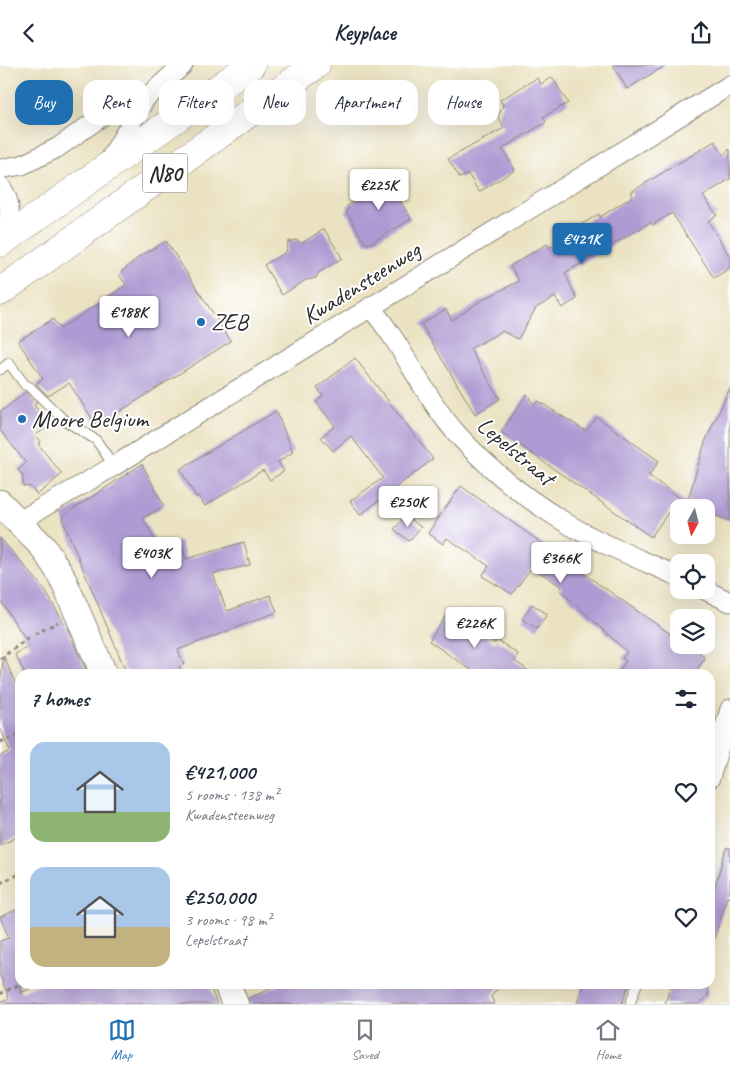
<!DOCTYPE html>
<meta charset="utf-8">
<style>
:root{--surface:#fff;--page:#f2f2f3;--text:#1f2937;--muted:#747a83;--line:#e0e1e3;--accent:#1f6fb2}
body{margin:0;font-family:Caveat,sans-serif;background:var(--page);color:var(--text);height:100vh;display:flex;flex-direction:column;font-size:19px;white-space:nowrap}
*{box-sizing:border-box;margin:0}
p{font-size:16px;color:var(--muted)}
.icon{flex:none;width:28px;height:28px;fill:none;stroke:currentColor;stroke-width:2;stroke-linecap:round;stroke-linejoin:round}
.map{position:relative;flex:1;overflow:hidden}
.side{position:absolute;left:15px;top:604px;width:700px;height:320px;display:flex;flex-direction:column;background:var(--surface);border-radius:15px;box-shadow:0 5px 20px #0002}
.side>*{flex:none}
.top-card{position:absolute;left:15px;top:15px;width:700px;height:45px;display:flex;gap:10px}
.needle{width:32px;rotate:187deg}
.fabs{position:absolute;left:670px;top:434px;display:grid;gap:10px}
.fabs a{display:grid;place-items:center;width:45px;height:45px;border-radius:10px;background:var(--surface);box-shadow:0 5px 20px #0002;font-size:25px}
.price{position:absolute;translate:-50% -42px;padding:0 11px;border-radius:5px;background:#fff;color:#222;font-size:16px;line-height:32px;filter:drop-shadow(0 1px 2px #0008)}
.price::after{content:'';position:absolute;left:50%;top:30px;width:15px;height:11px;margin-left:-8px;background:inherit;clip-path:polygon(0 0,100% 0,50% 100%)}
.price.on{background:var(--accent);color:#fff}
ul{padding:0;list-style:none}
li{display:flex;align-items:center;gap:15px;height:125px;padding:0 15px}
li span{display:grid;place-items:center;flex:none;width:140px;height:100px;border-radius:15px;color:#555}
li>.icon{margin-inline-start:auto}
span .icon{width:60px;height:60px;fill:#fffc;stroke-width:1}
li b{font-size:21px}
h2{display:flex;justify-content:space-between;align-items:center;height:60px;padding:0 15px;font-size:21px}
.tag{padding:0 18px;border-radius:15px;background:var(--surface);box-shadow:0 5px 20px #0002;font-size:18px;line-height:45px}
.tag.on{background:var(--accent);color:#fff}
header{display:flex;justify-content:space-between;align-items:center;height:65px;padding:0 15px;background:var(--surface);font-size:22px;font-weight:800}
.menu{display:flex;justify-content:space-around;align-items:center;height:70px;border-top:1px solid var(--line);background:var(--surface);font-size:14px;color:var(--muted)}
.menu a{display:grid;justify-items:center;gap:2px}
.menu .on{color:var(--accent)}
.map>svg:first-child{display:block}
.building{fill:#af9bd3}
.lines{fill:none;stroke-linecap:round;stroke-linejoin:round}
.lane-casing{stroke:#8b8676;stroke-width:11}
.street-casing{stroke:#8b8676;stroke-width:21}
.secondary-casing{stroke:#8b8676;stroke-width:28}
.primary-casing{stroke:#8b8676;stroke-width:29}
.path{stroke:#8b8676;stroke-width:3;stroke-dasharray:4 4;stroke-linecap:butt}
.lane{stroke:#fff;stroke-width:9}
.street{stroke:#fff;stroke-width:19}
.secondary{stroke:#fff;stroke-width:26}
.primary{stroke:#fff;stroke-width:28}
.poi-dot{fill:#1f6fb2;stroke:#fff;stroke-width:2}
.labels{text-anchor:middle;stroke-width:4;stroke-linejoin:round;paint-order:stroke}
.shield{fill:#fff;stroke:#6b6b6b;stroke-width:1}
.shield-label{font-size:22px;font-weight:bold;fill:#2b2b2b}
.street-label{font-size:24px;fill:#2b2b2b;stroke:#fff}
.poi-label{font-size:24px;fill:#2b2b2b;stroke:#fff;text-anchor:start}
</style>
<header><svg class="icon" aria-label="back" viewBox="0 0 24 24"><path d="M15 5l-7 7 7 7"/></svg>Keyplace<svg class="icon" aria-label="share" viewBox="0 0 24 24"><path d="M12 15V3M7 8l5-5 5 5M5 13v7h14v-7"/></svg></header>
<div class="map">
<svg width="730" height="939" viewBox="0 0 730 939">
<rect width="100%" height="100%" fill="#fff"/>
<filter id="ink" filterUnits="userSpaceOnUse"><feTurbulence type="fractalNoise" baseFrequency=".02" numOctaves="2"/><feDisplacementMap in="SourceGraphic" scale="10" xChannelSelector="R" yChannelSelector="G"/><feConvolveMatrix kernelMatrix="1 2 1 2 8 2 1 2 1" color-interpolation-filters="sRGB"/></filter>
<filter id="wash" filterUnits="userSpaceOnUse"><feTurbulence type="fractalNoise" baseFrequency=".0096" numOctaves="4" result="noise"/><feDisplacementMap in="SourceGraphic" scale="20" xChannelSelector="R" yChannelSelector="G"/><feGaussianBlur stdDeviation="1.12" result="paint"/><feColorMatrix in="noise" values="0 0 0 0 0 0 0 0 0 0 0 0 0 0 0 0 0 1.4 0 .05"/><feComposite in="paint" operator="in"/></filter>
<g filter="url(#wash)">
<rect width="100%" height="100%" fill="#ebe2c1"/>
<g id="blocks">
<path class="building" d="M613 0H666L627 24Z
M552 12 568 38 543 52 546 57 502 84 515 105 479 127 468 109 460 113 448 94 504 63 498 52 503 40 500 35 537 13 541 19Z
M715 76 723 90 730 84V114L703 131 717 150 708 156 730 192V203L714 213 672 148 652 160 651 157 565 208 577 234 562 243 555 232 536 243 518 274 502 266 470 284 500 334 475 349 421 259 446 244 452 255 482 235 519 216 510 201 547 179 549 183 581 164 579 161 599 149 600 152 633 131 631 127Z
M395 111 405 128 398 132 411 154 371 178H365L346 146 349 144 347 141Z
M324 164 342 193 318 208 316 213 306 215 282 230 264 200 286 187 288 177 296 175 302 178Z
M166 176 231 276 97 361 69 318 48 331 36 319 43 314 18 276 53 254 60 264 126 220 119 209 139 192Z
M355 293 433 394 360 450 350 436 383 413 351 371 333 386 321 372 335 361 316 337 323 331 317 323Z
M730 323V456L706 447V442H672L651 472 501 367 527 329 534 340 538 336 586 366 597 352 659 396 649 411 687 438 705 377Z
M26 327 37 338 34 340 50 360 36 370 41 377 38 379 62 409 37 430 31 422 23 421V411L18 405 26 398 0 365V347Z
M276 346 293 387 278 397 284 406 270 415 263 405 205 441 198 431 196 432 180 404Z
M142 399 164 441 143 453 159 483 180 476 186 494 244 477 250 500 213 509 227 546 270 530 277 547 178 585 184 600 179 602 181 609H127L63 456 64 450Z
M461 421 574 501 584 506 583 508 679 575V580H692L705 593 694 609H617L626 596 622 593 627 587 560 525 562 522 532 502 512 529 482 511 489 501 447 473 443 479 428 468Z
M406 451 421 462 409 476 394 464Z
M0 473 43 522 67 563 88 609H25L15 589 30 581 0 535Z
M532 539 547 549 537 564 522 554Z
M448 547 495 578 497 575 518 589 515 596 533 609H477L429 576Z
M4 591 20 630V771L0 780V691L10 686 0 662V618Z
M726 783H730V833L727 832 714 875H710V824L714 825Z
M20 843V928L41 919H209L217 939H0V937L9 933 0 911V876L9 873 0 852Z
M282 919H501L491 932 495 939H250L249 933Z
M583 919H629L622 939H577Z
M671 919H706L709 927 707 932 699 939H665Z"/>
</g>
</g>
<g filter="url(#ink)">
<use href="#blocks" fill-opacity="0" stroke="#8b8676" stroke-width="1"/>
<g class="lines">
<g class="lane-casing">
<path id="lane" d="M0 305 9 298 25 320 30 322 64 355 96 375 114 401
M630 939 637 919"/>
</g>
<g class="street-casing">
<path id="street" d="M110 94 145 34 183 0
M0 104 22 100 57 83 111 45 145 34
M0 121C14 138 9 155 5 175
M370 242C404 281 423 331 458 370 487 402 525 433 563 456 596 477 642 495 679 512
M18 457 114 401 730 20
M705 525 730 537
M710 713 730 644"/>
</g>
<g class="secondary-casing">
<path id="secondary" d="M0 438 43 482 61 510 104 609
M227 919 235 939"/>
</g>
<g class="primary-casing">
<path id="primary" d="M0 178 251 0
M0 227 316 0"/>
</g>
<path class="path" d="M35 569 58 557
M0 594 29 572
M0 677 20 669
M0 818 20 809
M0 929 20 919"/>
<use href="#lane" class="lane"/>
<use href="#street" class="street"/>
<use href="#secondary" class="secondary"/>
<use href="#primary" class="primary"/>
</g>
</g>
<g class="poi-dot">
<circle cx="201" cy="257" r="5"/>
<circle cx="22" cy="354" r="5"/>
</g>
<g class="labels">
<rect class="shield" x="142.5" y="88.5" width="45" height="39" rx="4"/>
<g class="shield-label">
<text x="165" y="116">N80</text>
</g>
<g class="street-label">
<text transform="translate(361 218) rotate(-32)" y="8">Kwadensteenweg</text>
<text transform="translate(516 386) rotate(40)" y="8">Lepelstraat</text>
</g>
<g class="poi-label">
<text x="211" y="265">ZEB</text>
<text x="32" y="362">Moore Belgium</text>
</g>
</g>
</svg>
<div class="fabs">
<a><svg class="needle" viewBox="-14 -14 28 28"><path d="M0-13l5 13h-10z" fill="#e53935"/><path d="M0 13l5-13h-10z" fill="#747a83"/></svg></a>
<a><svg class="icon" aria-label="locate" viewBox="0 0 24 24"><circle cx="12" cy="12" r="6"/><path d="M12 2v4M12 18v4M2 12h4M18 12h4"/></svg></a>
<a><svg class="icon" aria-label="layers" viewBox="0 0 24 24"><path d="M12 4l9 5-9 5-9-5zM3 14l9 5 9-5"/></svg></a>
</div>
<b class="price" style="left:379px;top:146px">€225K</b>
<b class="price on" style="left:582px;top:200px">€421K</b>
<b class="price" style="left:129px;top:273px">€188K</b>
<b class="price" style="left:408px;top:463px">€250K</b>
<b class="price" style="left:152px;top:514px">€403K</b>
<b class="price" style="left:561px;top:519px">€366K</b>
<b class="price" style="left:475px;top:584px">€226K</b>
<div class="top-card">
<a class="tag on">Buy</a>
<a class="tag">Rent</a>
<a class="tag">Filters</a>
<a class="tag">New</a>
<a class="tag">Apartment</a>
<a class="tag">House</a>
</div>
<section class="side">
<h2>7 homes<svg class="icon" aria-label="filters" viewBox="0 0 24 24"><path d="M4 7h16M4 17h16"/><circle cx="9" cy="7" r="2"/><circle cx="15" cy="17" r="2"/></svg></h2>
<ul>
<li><span style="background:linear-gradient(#a9c7e8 70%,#8fb573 0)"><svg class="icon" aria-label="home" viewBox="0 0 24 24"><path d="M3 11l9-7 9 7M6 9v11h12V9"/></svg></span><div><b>€421,000</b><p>5 rooms · 138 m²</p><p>Kwadensteenweg</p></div><svg class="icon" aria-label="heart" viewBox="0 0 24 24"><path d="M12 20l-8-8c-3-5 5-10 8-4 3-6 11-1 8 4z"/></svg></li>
<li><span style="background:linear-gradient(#a9c7e8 60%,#c2b280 0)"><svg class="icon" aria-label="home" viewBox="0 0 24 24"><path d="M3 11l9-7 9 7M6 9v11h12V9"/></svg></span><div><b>€250,000</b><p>3 rooms · 98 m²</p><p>Lepelstraat</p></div><svg class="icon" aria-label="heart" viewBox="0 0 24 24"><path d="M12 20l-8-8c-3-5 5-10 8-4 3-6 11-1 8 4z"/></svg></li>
</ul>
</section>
</div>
<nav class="menu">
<a class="on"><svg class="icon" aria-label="map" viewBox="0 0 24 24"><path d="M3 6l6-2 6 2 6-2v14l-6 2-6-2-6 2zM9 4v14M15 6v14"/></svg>Map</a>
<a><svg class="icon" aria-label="saved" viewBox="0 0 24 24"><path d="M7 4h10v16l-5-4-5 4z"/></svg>Saved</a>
<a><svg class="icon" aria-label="home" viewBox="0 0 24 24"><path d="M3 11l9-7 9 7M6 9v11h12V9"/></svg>Home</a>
</nav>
